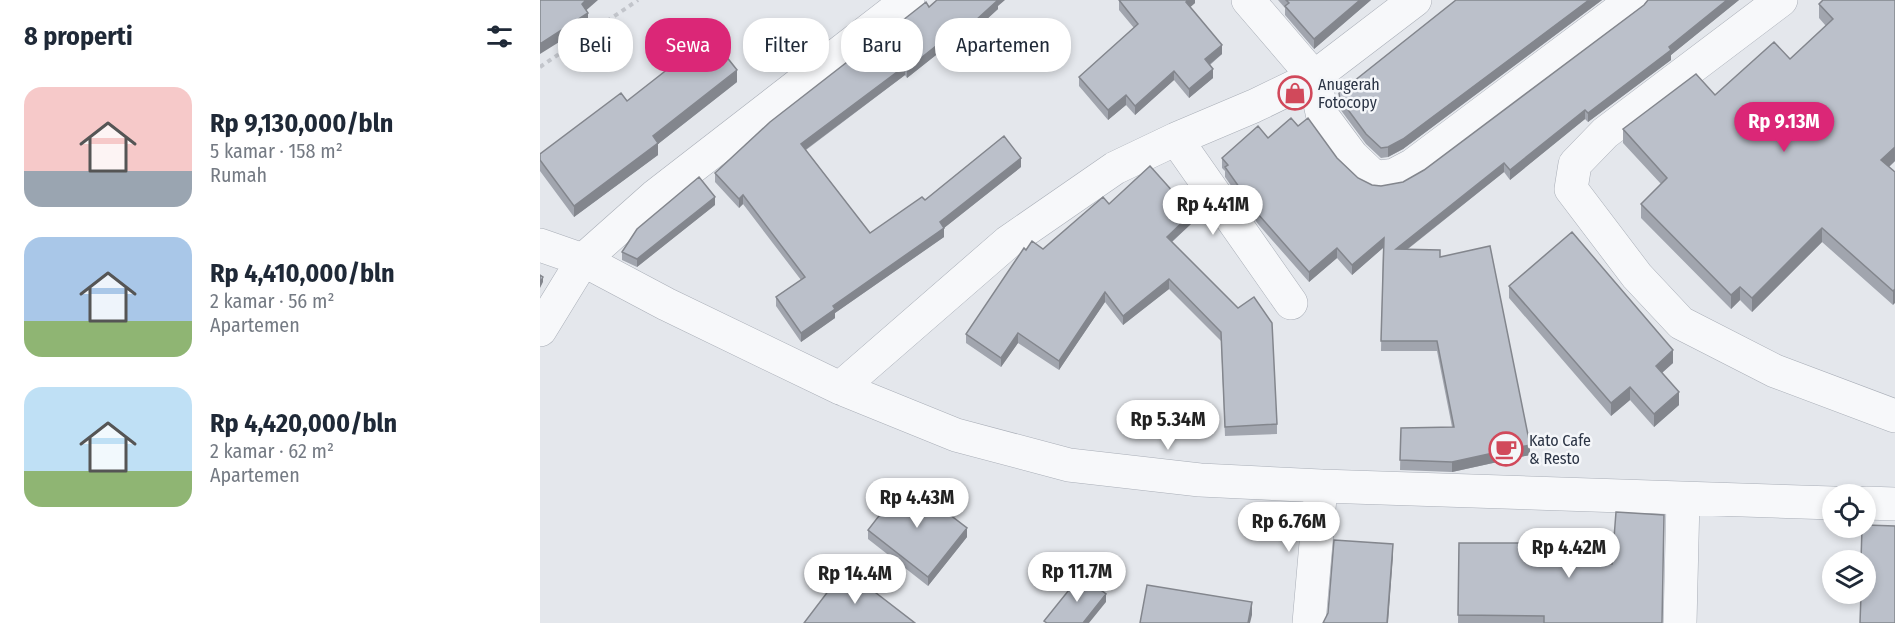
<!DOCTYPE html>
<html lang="id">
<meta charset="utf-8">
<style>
:root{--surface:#fff;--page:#f2f2f3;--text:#1f2937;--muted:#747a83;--accent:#db2777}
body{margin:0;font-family:"Fira Sans Condensed",sans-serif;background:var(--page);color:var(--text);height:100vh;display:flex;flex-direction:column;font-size:22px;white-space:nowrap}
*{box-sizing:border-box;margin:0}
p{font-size:20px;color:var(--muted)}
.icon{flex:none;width:33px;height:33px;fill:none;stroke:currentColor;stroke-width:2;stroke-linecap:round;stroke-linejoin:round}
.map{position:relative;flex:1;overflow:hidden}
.sheet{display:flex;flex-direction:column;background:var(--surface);width:540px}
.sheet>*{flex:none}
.banner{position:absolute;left:18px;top:18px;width:570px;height:54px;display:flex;gap:12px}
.buttons{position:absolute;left:1282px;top:484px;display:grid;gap:12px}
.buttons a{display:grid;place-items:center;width:54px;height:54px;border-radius:50%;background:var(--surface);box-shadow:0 3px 9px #0003;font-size:30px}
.price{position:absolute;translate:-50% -51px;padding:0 14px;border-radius:21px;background:#fff;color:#222;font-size:20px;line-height:39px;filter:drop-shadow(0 2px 3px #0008)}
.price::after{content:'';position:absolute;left:50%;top:36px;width:18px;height:14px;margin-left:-9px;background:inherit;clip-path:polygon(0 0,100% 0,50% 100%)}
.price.active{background:var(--accent);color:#fff}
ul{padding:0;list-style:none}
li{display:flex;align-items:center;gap:18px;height:150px;padding:0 24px}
li span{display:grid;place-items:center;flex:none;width:168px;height:120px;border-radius:18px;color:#555}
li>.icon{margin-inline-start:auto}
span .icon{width:72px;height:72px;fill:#fffc;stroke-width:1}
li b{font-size:26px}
h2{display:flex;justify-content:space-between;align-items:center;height:72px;padding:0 24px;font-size:26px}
.chip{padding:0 21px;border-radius:24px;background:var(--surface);box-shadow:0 3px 9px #0003;font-size:21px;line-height:54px}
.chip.active{background:var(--accent);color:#fff}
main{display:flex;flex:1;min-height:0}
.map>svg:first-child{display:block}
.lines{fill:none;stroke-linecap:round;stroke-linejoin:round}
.minor-casing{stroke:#a9aeb7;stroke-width:34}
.path{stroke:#c2c5cb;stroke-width:4;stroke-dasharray:4.5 4.5;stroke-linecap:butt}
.minor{stroke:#f7f8fa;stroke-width:33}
.wall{fill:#a1a5ae}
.shaded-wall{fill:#83868d}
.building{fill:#bbc0ca;stroke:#83868d;stroke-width:1.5}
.labels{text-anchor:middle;stroke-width:5;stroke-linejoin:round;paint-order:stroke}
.poi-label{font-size:16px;fill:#2b3445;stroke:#f4f6f9;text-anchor:start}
</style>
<main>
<section class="sheet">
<h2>8 properti<svg class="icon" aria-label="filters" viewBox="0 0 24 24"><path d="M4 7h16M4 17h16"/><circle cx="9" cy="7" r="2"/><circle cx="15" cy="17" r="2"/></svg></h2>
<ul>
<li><span style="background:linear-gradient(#f6c9c9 70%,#9aa5b1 0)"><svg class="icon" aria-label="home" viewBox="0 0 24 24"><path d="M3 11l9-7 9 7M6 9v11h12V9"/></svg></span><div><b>Rp 9,130,000/bln</b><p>5 kamar · 158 m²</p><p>Rumah</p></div></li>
<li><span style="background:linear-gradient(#a9c7e8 70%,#8fb573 0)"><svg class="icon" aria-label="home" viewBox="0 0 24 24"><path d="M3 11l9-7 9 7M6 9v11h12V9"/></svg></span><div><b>Rp 4,410,000/bln</b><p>2 kamar · 56 m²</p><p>Apartemen</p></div></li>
<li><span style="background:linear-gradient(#bfe0f5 70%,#8fb573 0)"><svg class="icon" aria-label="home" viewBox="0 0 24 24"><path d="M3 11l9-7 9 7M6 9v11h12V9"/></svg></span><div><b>Rp 4,420,000/bln</b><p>2 kamar · 62 m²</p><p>Apartemen</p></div></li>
</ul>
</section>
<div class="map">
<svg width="1355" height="623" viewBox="0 0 1355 623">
<rect width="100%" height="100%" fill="#e4e7ec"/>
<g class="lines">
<g class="minor-casing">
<path id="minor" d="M708 0 774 77 783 117 812 156 831 174 839 177 854 175 873 165 1093 0
M1241 0 1065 133 1035 164 1031 189 1097 276 1141 323 1235 371 1355 416
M636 139 751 303
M0 245 43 260 126 304 300 388 416 435 529 465 660 480 781 486 1293 503
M0 330 43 260 115 196 368 0
M300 388 468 242 575 168 636 139 714 106 774 77 875 0
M1326 503 1355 504
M769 623 781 486
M1140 623 1143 499"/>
</g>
<path class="path" d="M0 67 98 0"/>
<use href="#minor" class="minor"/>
</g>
<path class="wall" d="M579 0H655V3L650 7 682 54 670 65 673 78 649 98 634 80 595 115 586 105 568 120 539 86V77L594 28 579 10Z
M738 0H831L774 49 745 15V8Z
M916 0H1062L863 149 848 157 841 158 826 144 800 109 799 103V93Z
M1108 0H1199L1131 55V60L1048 122 1045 119 970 180 964 172 868 249 900 257 990 455 912 472 860 470 861 428 912 427 897 351H841L843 248 812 275 797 258 769 282 718 224 685 177V171L682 168V158L728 138 758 126 797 158 818 178 832 185 841 186 863 182 884 170 1104 5Z
M1355 0V161L1349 167 1355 172 1353 305 1282 242 1212 312 1200 300 1191 309 1101 218V204L1121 184 1083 143V129L1175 95 1250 59 1286 26 1279 18V4Z
M458 6V9L424 40 420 36 367 78 365 75 266 150 330 233 385 200 481 167 404 228V237L295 313V318L261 342 236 306V297L261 280 203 204 199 208 175 182V173L330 46 389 7Z
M197 82 118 144V155L34 217 0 171V154L87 101Z
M569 204 652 223 632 242 737 424V434L685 436 681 341 629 289 583 325 565 302 519 370 478 343 461 367 426 343V334L486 250 503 249Z
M175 205 97 267 82 260V252Z
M969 286 1133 363 1122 373 1139 405 1114 427 1090 400 1071 416 969 298Z
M328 530 427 537 388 586 328 539Z
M919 543 1005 559 1122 623H918Z"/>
<path class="shaded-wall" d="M46 0H58L42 14V4Z
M456 0H465L458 6V9L424 40V31Z
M648 0H655V3L646 11V2Z
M820 0H831L774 49V39Z
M1049 0H1062L863 149 848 157V147Z
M1187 0H1199L1131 55V60L1048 122V113Z
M48 13V24L0 54V44Z
M420 27V36L367 78V69Z
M682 45V54L665 68V59Z
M365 66V75L261 153V144Z
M673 69V78L649 98V89Z
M197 70V82L118 144V155L34 217V206L113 136Z
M634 71V80L595 115V106Z
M586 95V105L568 120V110Z
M1045 110V119L970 180V170Z
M1355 147V161L1341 174V160Z
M481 158V167L404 228V237L295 313V318L261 342V333L293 306Z
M964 163V172L856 258V249Z
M203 195V204L199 208V199Z
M175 197V205L97 267V259Z
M652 213V223L627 246V237Z
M1282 228V242L1212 312V298Z
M844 238V247L812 275V265Z
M797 248V258L769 282V272Z
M3 277V282L0 288V283Z
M629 279V289L583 325V316Z
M1200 287V300L1191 309V295Z
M1355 289V303L1353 305V291Z
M565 292V302L519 370V361Z
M478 333V343L461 367V358Z
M1133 350V363L1116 378V366Z
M1090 387V400L1071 416V403Z
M1139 392V405L1114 427V414Z
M990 445V455L912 472V462Z
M427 528V537L388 586V577Z
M853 544V556L848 623H847Z
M566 594V602L549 623H543Z
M712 602V615L710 623H708Z"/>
<path class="building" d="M0 0H46L42 4 48 13 0 44Z
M397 0H458L424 31 420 27 367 69 365 66 261 144 330 233 382 197 385 200 464 136 481 158 400 222 404 228 293 306 295 309 261 333 236 297 265 277 203 195 199 199 175 173 230 122 329 45 330 46 386 2 389 7Z
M579 0H648L646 2 682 45 665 59 673 69 649 89 634 71 595 106 586 95 568 110 539 77 598 24Z
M746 0H820L774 39 745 6 749 3Z
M916 0H1049L863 139 848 147 841 148 826 134 800 99 799 93Z
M1108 0H1187L1129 47 1131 50 1048 113 1045 110 970 170 964 163 856 249 900 250V257L950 246 990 445 912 462 860 460 861 428 914 427 897 341H841L844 238 812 265 797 248 769 272 718 214 685 167 688 165 682 158 718 126 728 138 751 118 758 126 768 118 797 158 818 178 832 185 841 186 863 182 884 170 1104 5Z
M1283 0H1355V147L1341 160 1355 172V289L1353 291 1282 228 1212 298 1200 287 1191 295 1101 204 1127 178 1083 129 1156 74 1175 95 1234 42 1250 59 1293 19 1279 4Z
M170 36 197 70 113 136 118 143 34 206 0 160V154L81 93 87 101Z
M610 166 652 213 627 237 698 308 714 297 732 323 737 424 685 427 681 332 629 279 583 316 565 292 519 361 478 333 461 358 426 334 484 248 486 250 492 241 503 249 563 197 569 204Z
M159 177 175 197 97 259 82 252 97 229Z
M1032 232 1133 350 1116 366 1139 392 1114 414 1090 387 1071 403 969 286Z
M0 275 3 277 0 283Z
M366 481 427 528 388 577 328 530Z
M1076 512 1124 515 1122 623H1004V616L918 615 919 543H1005L1004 559 1072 564Z
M1326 525 1355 526V623H1320L1321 594H1326V561H1321L1322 528H1326Z
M794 540 853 544 847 623H783L788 613Z
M305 569 375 623H264Z
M541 575 566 594 543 623H507L504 621Z
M607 585 712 602 708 623H600Z"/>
<defs>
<g id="shop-ring" transform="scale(1.725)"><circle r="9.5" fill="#f4f6f9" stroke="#d1495b" stroke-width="1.5"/><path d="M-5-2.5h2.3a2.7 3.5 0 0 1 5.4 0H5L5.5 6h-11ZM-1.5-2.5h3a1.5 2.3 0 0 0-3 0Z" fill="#d1495b"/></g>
<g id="cafe-ring" transform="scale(1.725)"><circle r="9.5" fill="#f4f6f9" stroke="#d1495b" stroke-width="1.5"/><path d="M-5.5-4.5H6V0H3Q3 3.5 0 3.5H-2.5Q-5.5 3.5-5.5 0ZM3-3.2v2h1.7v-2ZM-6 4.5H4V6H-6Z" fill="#d1495b"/></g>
</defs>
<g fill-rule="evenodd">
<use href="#shop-ring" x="755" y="93"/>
<use href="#cafe-ring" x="966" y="449"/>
</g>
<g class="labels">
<g class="poi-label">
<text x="778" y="90">Anugerah<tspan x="778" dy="18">Fotocopy</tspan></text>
<text x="989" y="446">Kato Cafe<tspan x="989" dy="18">&amp; Resto</tspan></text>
</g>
</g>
</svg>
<div class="buttons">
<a><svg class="icon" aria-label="locate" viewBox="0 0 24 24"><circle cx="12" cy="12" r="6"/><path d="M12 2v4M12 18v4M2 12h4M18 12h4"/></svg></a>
<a><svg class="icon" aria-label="layers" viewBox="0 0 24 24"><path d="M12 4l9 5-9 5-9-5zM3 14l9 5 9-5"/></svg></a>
</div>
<b class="price active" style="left:1244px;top:153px">Rp 9.13M</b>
<b class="price" style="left:673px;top:236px">Rp 4.41M</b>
<b class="price" style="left:628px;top:451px">Rp 5.34M</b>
<b class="price" style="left:377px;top:529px">Rp 4.43M</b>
<b class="price" style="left:749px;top:553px">Rp 6.76M</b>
<b class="price" style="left:1029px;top:579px">Rp 4.42M</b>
<b class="price" style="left:537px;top:603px">Rp 11.7M</b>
<b class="price" style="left:315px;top:605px">Rp 14.4M</b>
<div class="banner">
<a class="chip">Beli</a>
<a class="chip active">Sewa</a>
<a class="chip">Filter</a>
<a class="chip">Baru</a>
<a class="chip">Apartemen</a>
</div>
</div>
</main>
